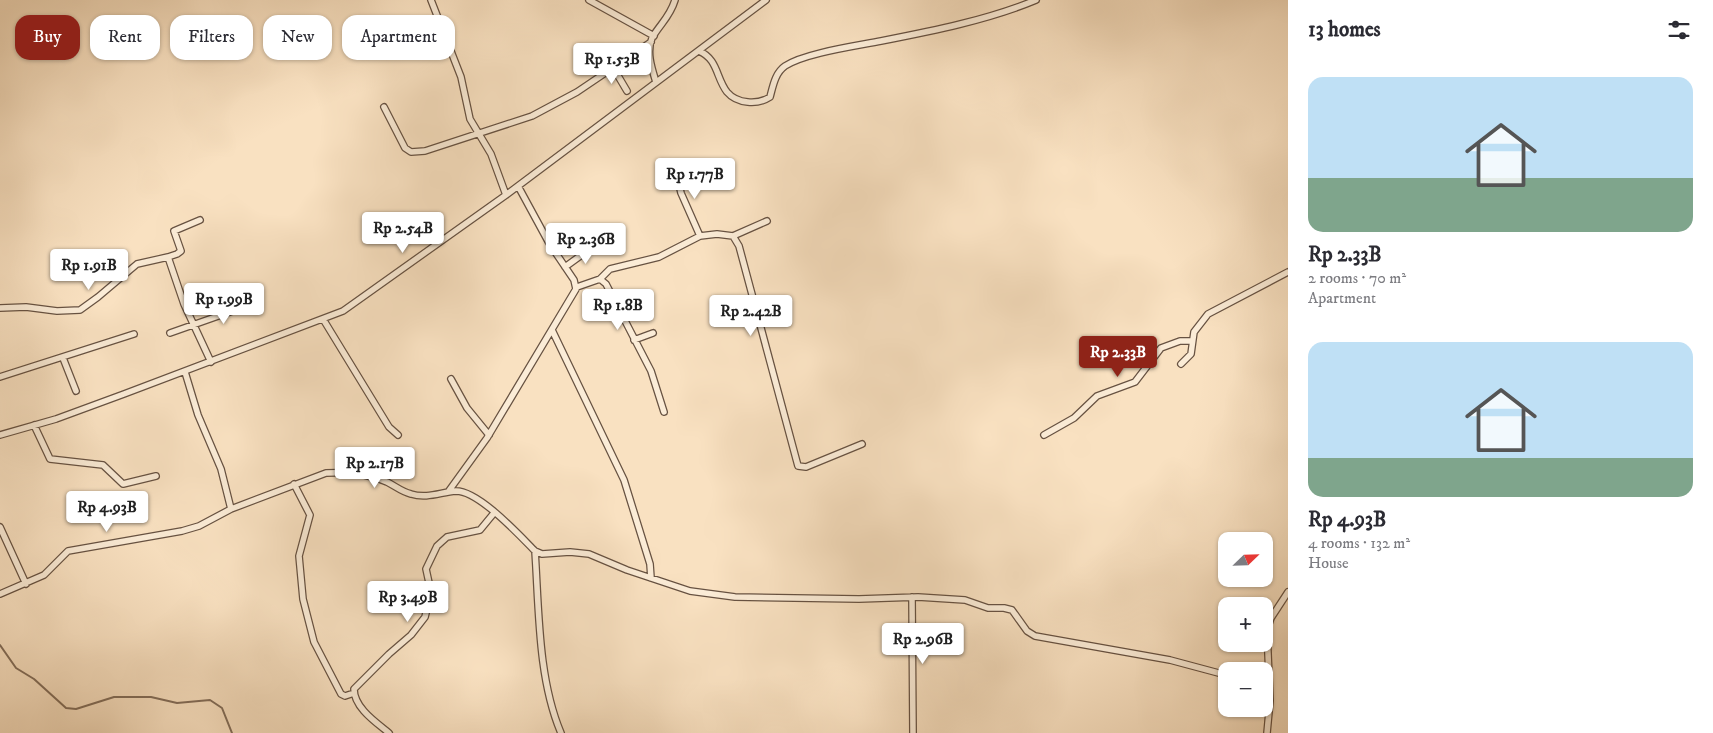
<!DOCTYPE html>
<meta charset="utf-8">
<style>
:root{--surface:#fff;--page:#f2f2f3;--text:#2b2b33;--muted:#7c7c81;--accent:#8f2418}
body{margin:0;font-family:"IM FELL DW Pica",serif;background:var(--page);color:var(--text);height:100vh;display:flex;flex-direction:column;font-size:19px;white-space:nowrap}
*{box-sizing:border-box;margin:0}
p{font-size:16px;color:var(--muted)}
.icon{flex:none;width:28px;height:28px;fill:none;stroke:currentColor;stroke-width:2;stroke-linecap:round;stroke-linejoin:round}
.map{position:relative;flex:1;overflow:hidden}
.panel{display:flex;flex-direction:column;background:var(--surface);width:425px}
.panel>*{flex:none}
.guide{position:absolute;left:15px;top:15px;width:475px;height:45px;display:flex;gap:10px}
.needle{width:32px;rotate:67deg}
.buttons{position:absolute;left:1218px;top:532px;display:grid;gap:10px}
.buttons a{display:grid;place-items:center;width:55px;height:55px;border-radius:10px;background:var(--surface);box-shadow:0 1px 4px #0004;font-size:25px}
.price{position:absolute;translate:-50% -42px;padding:0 11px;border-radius:5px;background:#fff;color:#222;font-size:16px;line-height:32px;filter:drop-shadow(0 1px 2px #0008)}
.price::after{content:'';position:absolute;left:50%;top:30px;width:15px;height:11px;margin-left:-8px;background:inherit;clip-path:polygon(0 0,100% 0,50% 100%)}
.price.current{background:var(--accent);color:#fff}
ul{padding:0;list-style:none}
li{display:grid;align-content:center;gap:10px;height:265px;padding:0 20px}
li span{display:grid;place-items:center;height:155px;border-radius:15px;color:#555}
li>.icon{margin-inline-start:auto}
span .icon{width:90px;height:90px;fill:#fffc;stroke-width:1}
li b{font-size:21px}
h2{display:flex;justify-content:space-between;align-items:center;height:60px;padding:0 20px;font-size:21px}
.tag{padding:0 18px;border-radius:15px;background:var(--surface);box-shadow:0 1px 4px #0004;font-size:18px;line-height:45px}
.tag.current{background:var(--accent);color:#fff}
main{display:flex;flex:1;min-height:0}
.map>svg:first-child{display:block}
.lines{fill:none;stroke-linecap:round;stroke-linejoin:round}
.stream{stroke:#836e5a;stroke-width:2}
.street-casing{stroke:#675242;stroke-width:8}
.street{stroke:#fbecd7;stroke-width:5.5}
</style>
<main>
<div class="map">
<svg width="1288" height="733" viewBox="0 0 1288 733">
<rect width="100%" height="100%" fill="#f9e1c1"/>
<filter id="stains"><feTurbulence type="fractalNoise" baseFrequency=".004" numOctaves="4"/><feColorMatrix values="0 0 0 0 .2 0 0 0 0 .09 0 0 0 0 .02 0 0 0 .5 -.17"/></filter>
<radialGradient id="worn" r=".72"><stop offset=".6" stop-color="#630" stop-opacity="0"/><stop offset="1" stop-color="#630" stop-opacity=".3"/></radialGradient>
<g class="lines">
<path class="stream" d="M0 645 16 668 34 679 66 708 76 709 114 697H151L177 703 210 700 222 708 232 733"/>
<g class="street-casing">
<path id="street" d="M431 0 461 77 470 119 491 154 506 195
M589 0 654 36
M699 51C718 59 716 78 727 92 737 104 758 105 770 97 773 86 775 73 785 66 805 53 856 46 881 41 932 31 988 20 1036 0
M614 69 627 91
M656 82C652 69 646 52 652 38 660 24 670 17 675 0
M384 107 405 148 411 152 425 151 532 116 577 92 651 42
M200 220 174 231 181 251 177 254 168 257 184 304 211 362
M700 236 681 193 678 180 704 169
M733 236 767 221
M565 267 594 246
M600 279 610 269 659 257 700 236 717 234 733 236 739 246 798 466 806 467 862 444
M577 287 600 279 606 284 651 371 664 412
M0 308 26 307 57 311 80 310 98 297 137 264 168 257
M323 319 389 427 398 435
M552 330 624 480 650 564 651 578
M170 333 241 308 244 305 239 296
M634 340 653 333
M63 358 76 391
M1181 364 1191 354 1194 332 1208 314 1288 272
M185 372 198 415 221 469 231 509 326 473C345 472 369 474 387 482 395 486 402 492 411 494 427 499 441 492 456 491 479 491 519 535 535 551L542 554 570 552 589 554 627 570 690 591 735 597 859 599 918 597 965 600 988 608H1004L1012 610 1027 631 1035 636 1170 660 1226 675
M0 377 134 334
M451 379 467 408 489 435
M34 425 50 459 103 465 123 484 156 476
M0 435 56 419 124 394 343 311 506 195 766 0
M1044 435 1074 418 1097 396 1135 382 1161 348 1180 341H1191
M294 484 310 515 299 556 303 599 314 642 341 694 345 696 354 693
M448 492 487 438 576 289 574 280 549 243 518 186
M0 527 26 584
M535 551C539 610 538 679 561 733
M0 594 44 575 68 551 182 531 199 526 231 509
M912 597 913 733
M1264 701H1270L1267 733
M1270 701 1267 630 1271 618 1288 592
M389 733C377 723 354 708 354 689L389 654 411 635 425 617 431 592 426 569 437 546 447 537 480 530 494 513"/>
</g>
<use href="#street" class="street"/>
</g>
<rect width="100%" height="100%" filter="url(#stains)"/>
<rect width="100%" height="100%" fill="url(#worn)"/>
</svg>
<div class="buttons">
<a><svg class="needle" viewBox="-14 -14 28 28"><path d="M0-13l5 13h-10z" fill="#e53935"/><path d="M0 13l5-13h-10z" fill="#7c7c81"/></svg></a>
<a>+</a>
<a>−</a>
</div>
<b class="price" style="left:612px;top:85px">Rp 1.53B</b>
<b class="price" style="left:695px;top:200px">Rp 1.77B</b>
<b class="price" style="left:403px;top:254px">Rp 2.54B</b>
<b class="price" style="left:586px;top:265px">Rp 2.36B</b>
<b class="price" style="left:89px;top:291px">Rp 1.91B</b>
<b class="price" style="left:224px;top:325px">Rp 1.99B</b>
<b class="price" style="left:618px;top:331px">Rp 1.8B</b>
<b class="price" style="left:751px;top:337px">Rp 2.42B</b>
<b class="price current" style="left:1118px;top:378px">Rp 2.33B</b>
<b class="price" style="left:375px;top:489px">Rp 2.17B</b>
<b class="price" style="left:107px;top:533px">Rp 4.93B</b>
<b class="price" style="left:408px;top:623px">Rp 3.49B</b>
<b class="price" style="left:923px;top:665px">Rp 2.96B</b>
<div class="guide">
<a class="tag current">Buy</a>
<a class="tag">Rent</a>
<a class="tag">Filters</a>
<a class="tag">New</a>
<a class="tag">Apartment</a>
</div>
</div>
<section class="panel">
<h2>13 homes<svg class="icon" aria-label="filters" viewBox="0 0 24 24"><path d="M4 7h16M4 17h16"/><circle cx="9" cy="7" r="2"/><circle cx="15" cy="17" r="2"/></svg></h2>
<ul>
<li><span style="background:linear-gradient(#bfe0f5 65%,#7fa58c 0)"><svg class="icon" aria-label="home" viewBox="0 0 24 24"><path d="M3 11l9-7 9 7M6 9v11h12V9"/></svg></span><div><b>Rp 2.33B</b><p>2 rooms · 70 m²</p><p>Apartment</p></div></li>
<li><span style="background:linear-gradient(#bfe0f5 75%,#7fa58c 0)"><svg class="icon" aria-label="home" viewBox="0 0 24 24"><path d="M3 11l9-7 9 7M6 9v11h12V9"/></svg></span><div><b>Rp 4.93B</b><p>4 rooms · 132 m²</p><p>House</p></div></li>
</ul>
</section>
</main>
